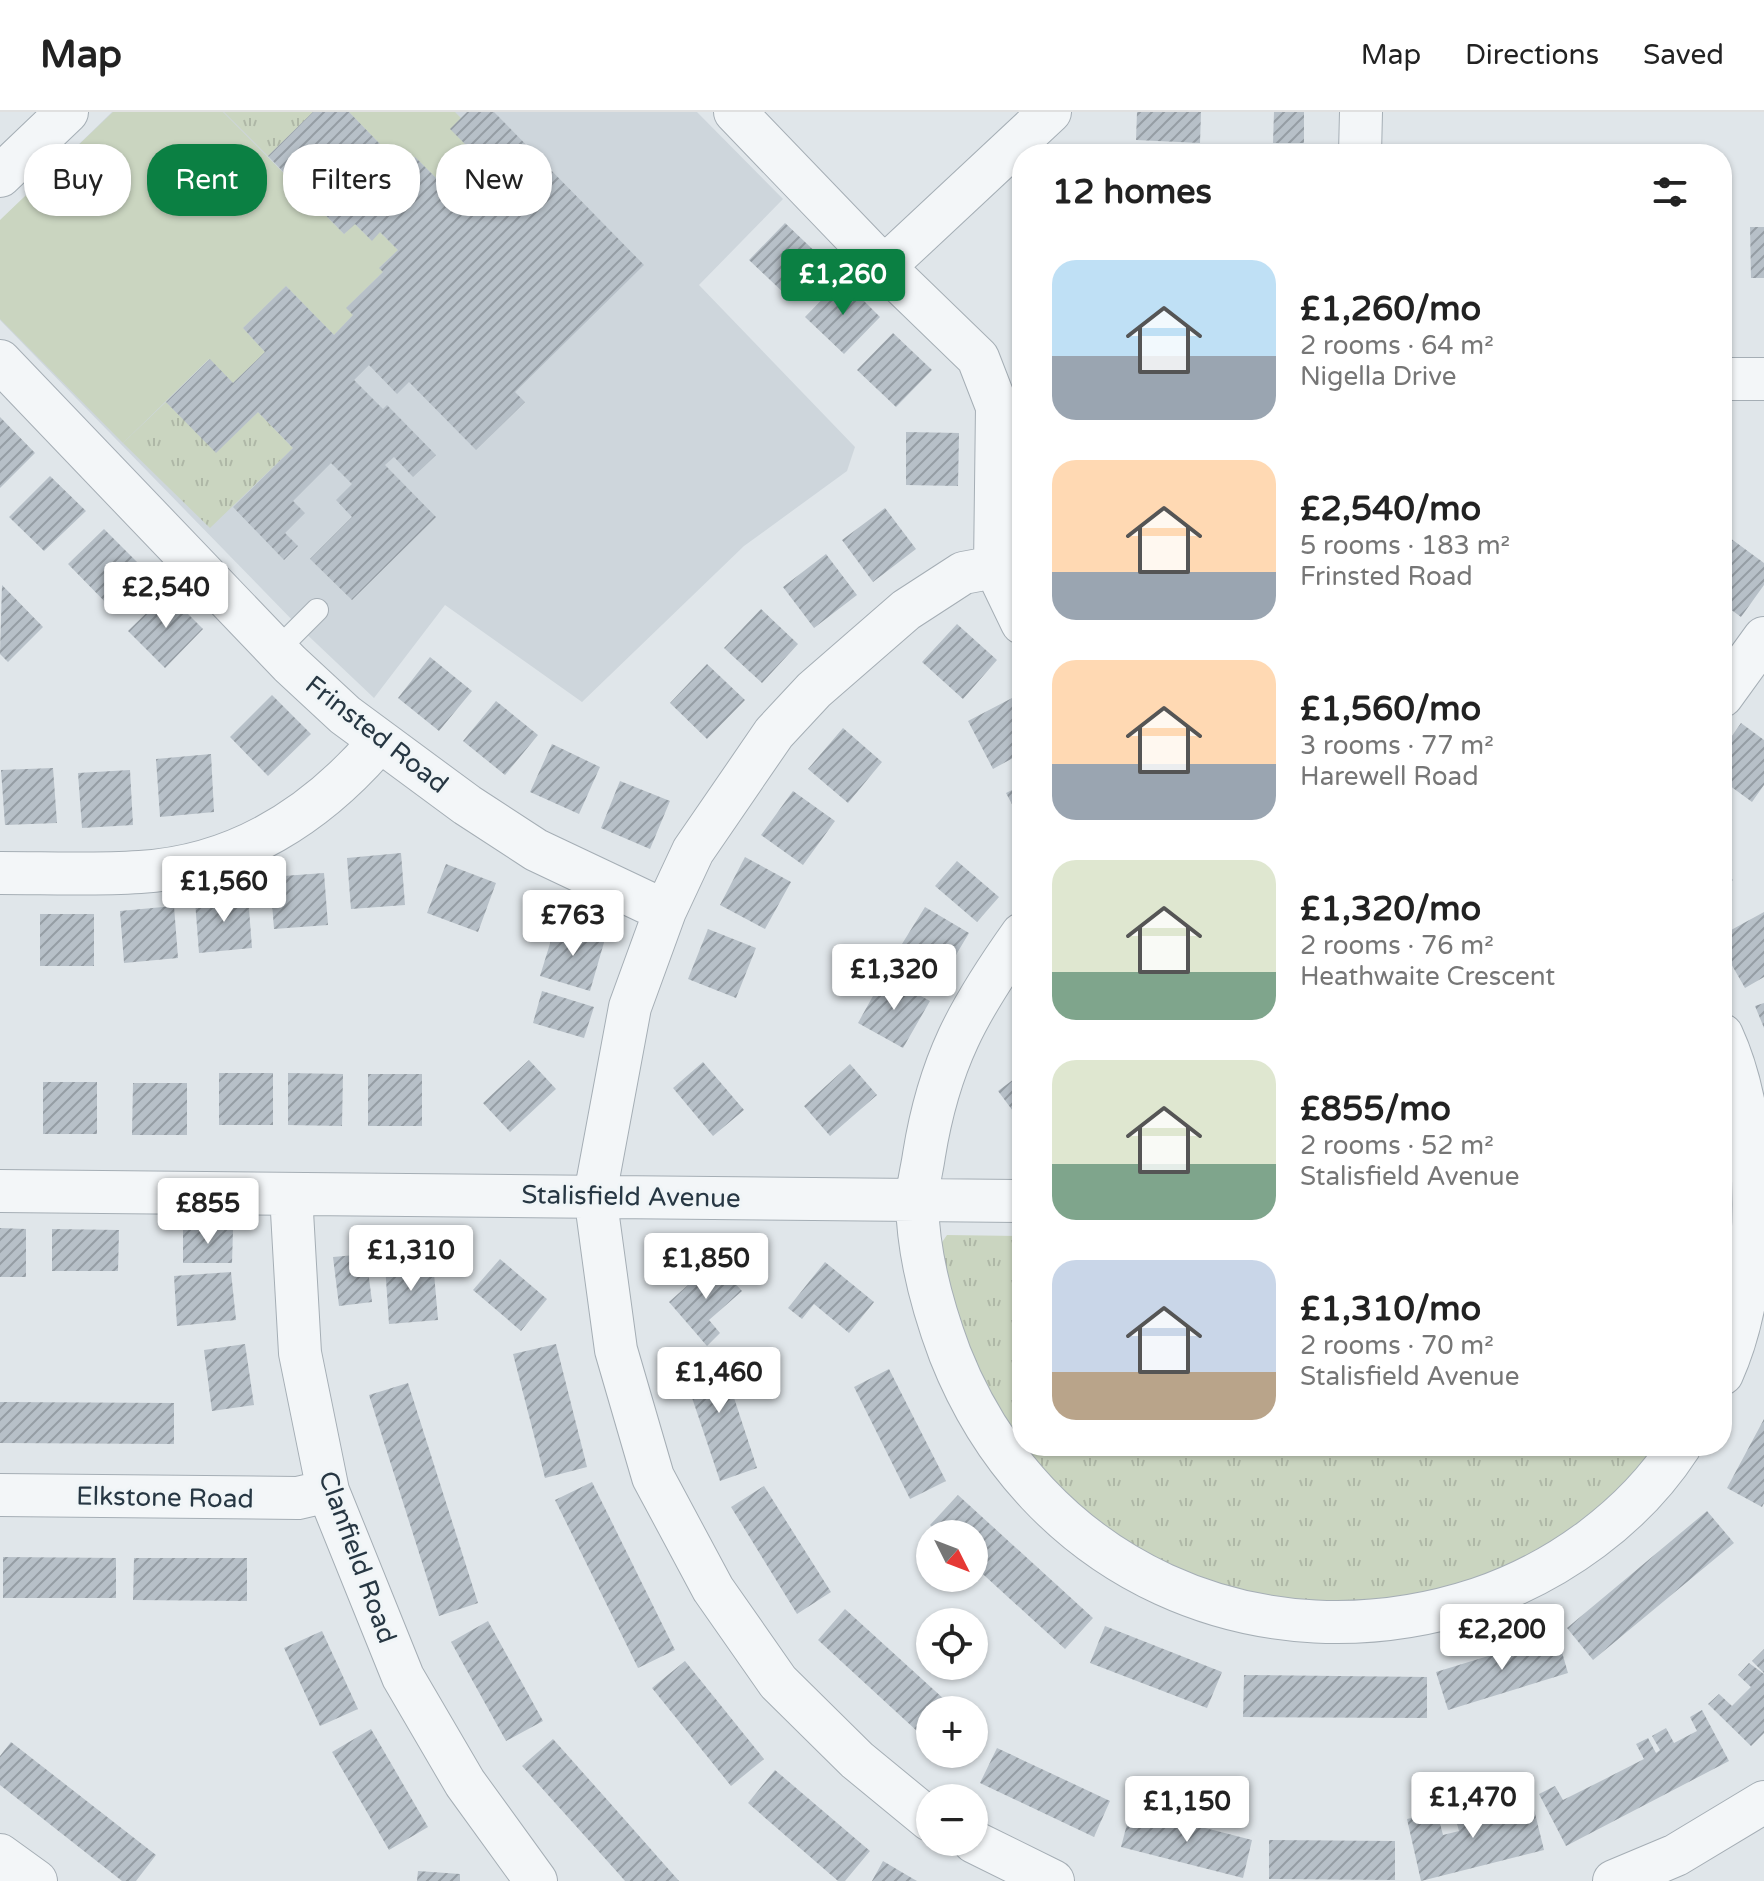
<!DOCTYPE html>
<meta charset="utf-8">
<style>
:root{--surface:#fff;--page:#f6f6f6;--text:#222;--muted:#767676;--line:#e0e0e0;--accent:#0b8043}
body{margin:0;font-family:"Varela Round",sans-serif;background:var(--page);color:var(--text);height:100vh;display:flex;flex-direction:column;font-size:30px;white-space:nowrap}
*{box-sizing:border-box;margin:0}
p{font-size:26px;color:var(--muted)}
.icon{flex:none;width:44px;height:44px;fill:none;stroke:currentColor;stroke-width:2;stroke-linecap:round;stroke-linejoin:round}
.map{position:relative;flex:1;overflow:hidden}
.panel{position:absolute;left:1012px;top:32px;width:720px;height:1312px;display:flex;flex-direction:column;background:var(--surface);border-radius:32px;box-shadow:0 2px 6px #0004}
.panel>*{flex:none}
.banner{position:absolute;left:24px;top:32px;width:760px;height:72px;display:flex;gap:16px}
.needle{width:52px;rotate:132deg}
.controls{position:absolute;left:916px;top:1408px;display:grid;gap:16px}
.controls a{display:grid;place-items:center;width:72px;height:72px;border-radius:50%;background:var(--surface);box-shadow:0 2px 6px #0004;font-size:40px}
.price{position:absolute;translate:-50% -68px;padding:0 18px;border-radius:8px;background:#fff;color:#222;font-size:26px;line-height:52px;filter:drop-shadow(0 2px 4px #0008)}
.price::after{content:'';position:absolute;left:50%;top:48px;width:24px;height:18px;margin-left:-12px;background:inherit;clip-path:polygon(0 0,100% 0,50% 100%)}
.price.selected{background:var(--accent);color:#fff}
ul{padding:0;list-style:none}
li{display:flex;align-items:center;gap:24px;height:200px;padding:0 40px}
li span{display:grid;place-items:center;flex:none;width:224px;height:160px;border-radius:24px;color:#555}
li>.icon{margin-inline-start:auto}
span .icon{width:96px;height:96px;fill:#fffc;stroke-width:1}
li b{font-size:34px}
h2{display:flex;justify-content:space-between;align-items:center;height:96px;padding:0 40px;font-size:34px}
.pill{padding:0 28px;border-radius:32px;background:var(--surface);box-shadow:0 2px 6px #0004;font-size:28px;line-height:72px}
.pill.selected{background:var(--accent);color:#fff}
header{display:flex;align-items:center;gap:48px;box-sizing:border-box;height:112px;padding:0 40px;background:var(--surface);border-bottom:2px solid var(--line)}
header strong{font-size:38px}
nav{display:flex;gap:44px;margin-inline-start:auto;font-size:28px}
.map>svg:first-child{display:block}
.built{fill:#ced6dc}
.grass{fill:url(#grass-tufts)}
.green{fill:#cad5c0}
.building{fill:url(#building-hatch)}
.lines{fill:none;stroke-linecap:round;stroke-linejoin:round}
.service-casing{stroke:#a5aeb5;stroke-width:24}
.minor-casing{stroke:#a5aeb5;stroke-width:44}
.service{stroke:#f3f6f8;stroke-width:22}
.minor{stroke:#f3f6f8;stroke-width:42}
.labels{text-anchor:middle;stroke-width:6;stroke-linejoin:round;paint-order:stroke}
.street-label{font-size:26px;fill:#273743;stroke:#f0f5f7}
</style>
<header>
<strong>Map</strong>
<nav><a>Map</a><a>Directions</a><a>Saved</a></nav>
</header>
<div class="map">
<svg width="1764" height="1769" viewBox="0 0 1764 1769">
<defs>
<pattern id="grass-tufts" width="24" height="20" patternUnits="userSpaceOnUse" patternTransform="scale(2)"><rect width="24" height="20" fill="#cad5c0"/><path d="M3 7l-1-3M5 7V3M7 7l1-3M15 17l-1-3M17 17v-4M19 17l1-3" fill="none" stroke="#aeb7a6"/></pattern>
<pattern id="building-hatch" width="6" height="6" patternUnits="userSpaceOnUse" patternTransform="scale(2)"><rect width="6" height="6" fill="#b7c0c8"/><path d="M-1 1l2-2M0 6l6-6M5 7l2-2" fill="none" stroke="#959da4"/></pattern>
</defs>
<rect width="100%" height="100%" fill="#e0e6ea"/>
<path class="built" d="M112 0H697L783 87 699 173 855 335 847 359 744 434 582 590 445 493 374 586 298 514 0 208V109Z"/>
<path class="grass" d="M224 0H313L268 44Z
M166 290 216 340 258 300 293 336 210 416 123 331Z
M947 1123 1022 1124V1334H1662C1628 1376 1588 1415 1541 1443 1512 1461 1478 1472 1445 1481 1264 1531 1070 1447 982 1281 958 1236 946 1186 938 1136Z"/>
<path class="green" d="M113 0H223L344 122 355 112 371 128 380 120 398 138 380 155 383 160 347 195 353 203 334 223 286 174 243 216 265 240 233 271 209 247 123 331 0 207V108Z
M349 0H455L461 6 451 17 468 35 437 67 415 45 404 57Z"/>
<path class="building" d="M313 0H349L404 57 415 45 437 67 468 35 450 17 467 0H494L644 153 515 280 525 290 476 338 409 270 397 282 369 253 354 268 383 297 387 293 436 343 413 365 394 345 385 353 436 405 352 488 310 447 352 405 336 388 352 372 331 351 293 389 305 401 285 421 298 434 284 448 233 395 293 336 258 300 216 341 166 290 210 247 233 271 265 240 243 216 286 174 334 223 353 203 346 196 383 160 379 156 398 138 380 120 372 129 355 112 344 122 268 44Z
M1137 0H1201L1200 31 1136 28Z
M1274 0H1304V31H1273Z
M785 111 824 148 788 185 749 148Z
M1750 115H1764V166H1751Z
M842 167 880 205 844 242 805 205Z
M893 221 932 258 896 295 857 258Z
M0 305 35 341 0 376Z
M906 320 959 321 958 374 906 373Z
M50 364 86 399 44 439 9 405Z
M885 396 916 437 873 470 842 428Z
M104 417 150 463 113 498 68 452Z
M1730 426 1764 451V473L1741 505 1722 491V437Z
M826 442 857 483 814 516 783 475Z
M2 473 43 515 8 550 0 542Z
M167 481 203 517 165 556 128 519Z
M761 497 798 532 762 571 724 536Z
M957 512 997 548 963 587 922 550Z
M430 545 472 579 439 619 398 586Z
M707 552 745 588 707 627 670 591Z
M272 583 311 622 268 664 230 625Z
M1014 585 1022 600V641L993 657 968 609Z
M496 589 538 623 505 663 463 629Z
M1741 611 1764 628V673L1752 690 1722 668V638Z
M843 616 882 650 848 691 808 657Z
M552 632 600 655 579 702 530 680Z
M211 642 214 700 160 705 156 647Z
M53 656 57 711 5 713 1 658Z
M130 658 133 713 82 716 78 661Z
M620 669 670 689 650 737 601 716Z
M1022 673V711L1006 681Z
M793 679 835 709 803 753 761 723Z
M401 741 405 793 351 797 347 746Z
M745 745 791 770 765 817 720 793Z
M957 749 999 785 977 810 935 774Z
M446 752 496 771 478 820 427 801Z
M1722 756 1733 768 1722 779Z
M324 761 328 813 274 817 270 765Z
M248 784 252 836 199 841 195 789Z
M174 794 178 846 124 851 120 799Z
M925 795 969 821 941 868 897 840Z
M1764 800V865L1745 876 1722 836V823Z
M40 802H94V854H40Z
M556 812 605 827 590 879 540 864Z
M708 817 756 836 736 886 688 867Z
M884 864 930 889 903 936 858 911Z
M542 879 594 895 584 926 533 911Z
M1764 891V916L1755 894Z
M529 948 556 977 510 1020 483 991Z
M703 950 744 998 713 1024 673 976Z
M850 952 877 983 830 1024 804 994Z
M219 961H273V1013H219Z
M288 961 343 962 342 1014 288 1013Z
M1022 961V1011L998 979Z
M368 962H422V1014H368Z
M43 970H97V1022H43Z
M133 971H187V1023H132Z
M0 1116 26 1117V1165H0Z
M52 1117 119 1118 118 1159H52Z
M183 1117 233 1118 232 1151H183Z
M366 1142 372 1190 339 1194 333 1145Z
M500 1147 547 1187 521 1219 473 1178Z
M433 1149 438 1208 389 1212 385 1153Z
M715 1149 742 1179 709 1208 720 1221 707 1234 669 1190Z
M825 1150 874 1190 849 1221 814 1192 802 1207 788 1196Z
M231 1160 236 1208 177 1214 174 1164Z
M245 1232 254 1293 212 1299 204 1238Z
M556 1232 587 1355 545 1366 513 1242Z
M718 1237 757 1356 720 1369 680 1250Z
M889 1257 946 1369 910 1387 854 1275Z
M408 1271 478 1491 439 1504 369 1283Z
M0 1290 174 1291V1332L0 1331Z
M1764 1307V1391L1762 1395 1727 1376Z
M592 1370 675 1538 638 1556 555 1388Z
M764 1374 831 1480 797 1502 731 1395Z
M958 1383 1093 1506 1065 1537 974 1454V1422H939L930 1413Z
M1707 1399 1734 1431 1593 1548 1567 1516Z
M3 1445 116 1446V1486H3Z
M134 1446H247V1489L133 1488Z
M845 1497 956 1598H930V1631L818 1528Z
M488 1509 543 1609 506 1629 451 1530Z
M1105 1514 1222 1560 1207 1596 1090 1551Z
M322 1519 358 1597 320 1614 284 1536Z
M1557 1523 1568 1561 1448 1598 1436 1560Z
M1764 1537V1561L1752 1549Z
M685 1549 764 1647 731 1674 652 1576Z
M1749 1551 1764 1562V1621L1751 1634 1708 1592 1719 1582 1732 1594 1751 1575 1738 1563Z
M1244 1563 1427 1565V1606L1243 1605Z
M1702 1598 1729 1649 1566 1734 1539 1682 1555 1674 1563 1688 1601 1669 1644 1647 1636 1632 1648 1626 1656 1641 1660 1638 1652 1624 1666 1616 1674 1631 1697 1619 1690 1605Z
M371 1617 428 1715 389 1738 332 1640Z
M553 1627 610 1691 679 1769H625L618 1761 522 1654Z
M11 1630 156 1743 136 1769H122L0 1673V1644Z
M997 1636 1110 1689 1094 1725 980 1671Z
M775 1658 870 1739 845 1769H838L748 1691Z
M1531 1685 1544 1738 1421 1769 1407 1707 1437 1700 1443 1723 1459 1719 1454 1701 1469 1697 1473 1715 1479 1714 1474 1696 1489 1692 1493 1710 1521 1704 1517 1688Z
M1131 1697 1252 1728 1243 1766 1121 1735Z
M1269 1728 1395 1729V1768L1269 1767Z
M883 1749 910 1765 917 1769H872Z
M418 1759 460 1762V1769H417Z"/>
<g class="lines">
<g class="service-casing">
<path id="service" d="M277 538 317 498"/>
</g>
<g class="minor-casing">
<path id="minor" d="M735 0 884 155 978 246 997 295 995 455 1022 511
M1360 42 1361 0
M0 64 67 0
M884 155 1050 0
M0 249 290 552 345 603 467 693 536 738 665 799
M1722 267H1764
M1722 584 1764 526
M0 761C47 761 94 763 140 760 238 754 318 702 380 629
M1022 822C968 898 939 950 924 1043 922 1058 917 1075 917 1090 918 1141 932 1194 950 1242 1035 1458 1259 1559 1478 1487 1558 1460 1634 1405 1680 1334
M1722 923C1764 1014 1764 1170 1722 1262
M0 1079 1022 1089
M291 1082 300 1241 328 1379 403 1565 465 1671 536 1769
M0 1383 298 1386 328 1379
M930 1708 857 1648 778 1570 713 1477 653 1365 616 1238 595 1083 630 895 665 799 693 739 774 621 814 578 906 498 963 461 995 455
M974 1730 1053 1769
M0 1743 36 1769
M1614 1769 1676 1743 1764 1690"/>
</g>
<use href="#service" class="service"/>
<use href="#minor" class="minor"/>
</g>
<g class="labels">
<g class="street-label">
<text transform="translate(377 622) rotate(38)" y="9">Frinsted Road</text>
<text transform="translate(631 1084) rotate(1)" y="9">Stalisfield Avenue</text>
<text transform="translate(165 1385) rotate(1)" y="9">Elkstone Road</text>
<text transform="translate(358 1445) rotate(70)" y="9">Clanfield Road</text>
</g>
</g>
</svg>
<div class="controls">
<a><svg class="needle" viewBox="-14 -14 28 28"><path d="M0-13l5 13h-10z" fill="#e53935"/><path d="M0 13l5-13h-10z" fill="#767676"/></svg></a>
<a><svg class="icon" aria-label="locate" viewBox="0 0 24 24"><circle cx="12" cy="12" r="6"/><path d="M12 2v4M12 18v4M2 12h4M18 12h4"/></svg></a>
<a>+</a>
<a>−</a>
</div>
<b class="price selected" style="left:843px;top:205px">£1,260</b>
<b class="price" style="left:166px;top:518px">£2,540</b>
<b class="price" style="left:224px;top:812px">£1,560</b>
<b class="price" style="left:573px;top:846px">£763</b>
<b class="price" style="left:894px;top:900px">£1,320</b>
<b class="price" style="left:208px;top:1134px">£855</b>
<b class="price" style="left:411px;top:1181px">£1,310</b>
<b class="price" style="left:706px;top:1189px">£1,850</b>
<b class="price" style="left:719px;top:1303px">£1,460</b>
<b class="price" style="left:1502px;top:1560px">£2,200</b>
<b class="price" style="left:1473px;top:1728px">£1,470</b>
<b class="price" style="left:1187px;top:1732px">£1,150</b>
<div class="banner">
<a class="pill">Buy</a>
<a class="pill selected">Rent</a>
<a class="pill">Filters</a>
<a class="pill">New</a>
</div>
<section class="panel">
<h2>12 homes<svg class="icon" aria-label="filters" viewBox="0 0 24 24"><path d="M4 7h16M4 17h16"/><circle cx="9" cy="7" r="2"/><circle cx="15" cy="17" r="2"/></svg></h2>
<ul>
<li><span style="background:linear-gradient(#bfe0f5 60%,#9aa5b1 0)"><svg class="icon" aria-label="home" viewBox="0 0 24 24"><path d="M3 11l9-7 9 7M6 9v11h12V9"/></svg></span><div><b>£1,260/mo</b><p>2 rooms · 64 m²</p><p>Nigella Drive</p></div></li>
<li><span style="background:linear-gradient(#ffd9b3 70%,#9aa5b1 0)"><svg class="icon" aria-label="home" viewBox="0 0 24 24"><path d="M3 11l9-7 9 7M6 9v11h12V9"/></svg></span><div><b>£2,540/mo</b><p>5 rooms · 183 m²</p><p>Frinsted Road</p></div></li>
<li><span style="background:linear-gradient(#ffd9b3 65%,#9aa5b1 0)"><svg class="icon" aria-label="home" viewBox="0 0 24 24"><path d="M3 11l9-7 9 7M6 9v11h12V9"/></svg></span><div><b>£1,560/mo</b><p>3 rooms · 77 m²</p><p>Harewell Road</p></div></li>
<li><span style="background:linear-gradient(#dfe7d0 70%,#7fa58c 0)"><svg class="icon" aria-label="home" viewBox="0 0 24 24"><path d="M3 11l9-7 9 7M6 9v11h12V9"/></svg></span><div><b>£1,320/mo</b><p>2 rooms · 76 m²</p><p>Heathwaite Crescent</p></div></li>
<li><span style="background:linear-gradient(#dfe7d0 65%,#7fa58c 0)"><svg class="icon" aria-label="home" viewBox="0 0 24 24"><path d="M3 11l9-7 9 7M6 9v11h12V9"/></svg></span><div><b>£855/mo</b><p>2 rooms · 52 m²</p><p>Stalisfield Avenue</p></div></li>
<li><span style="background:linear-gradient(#c9d6e8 70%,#b9a48a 0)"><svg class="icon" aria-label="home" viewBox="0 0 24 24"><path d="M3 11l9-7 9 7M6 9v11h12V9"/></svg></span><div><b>£1,310/mo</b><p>2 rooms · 70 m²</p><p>Stalisfield Avenue</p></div></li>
</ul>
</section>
</div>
